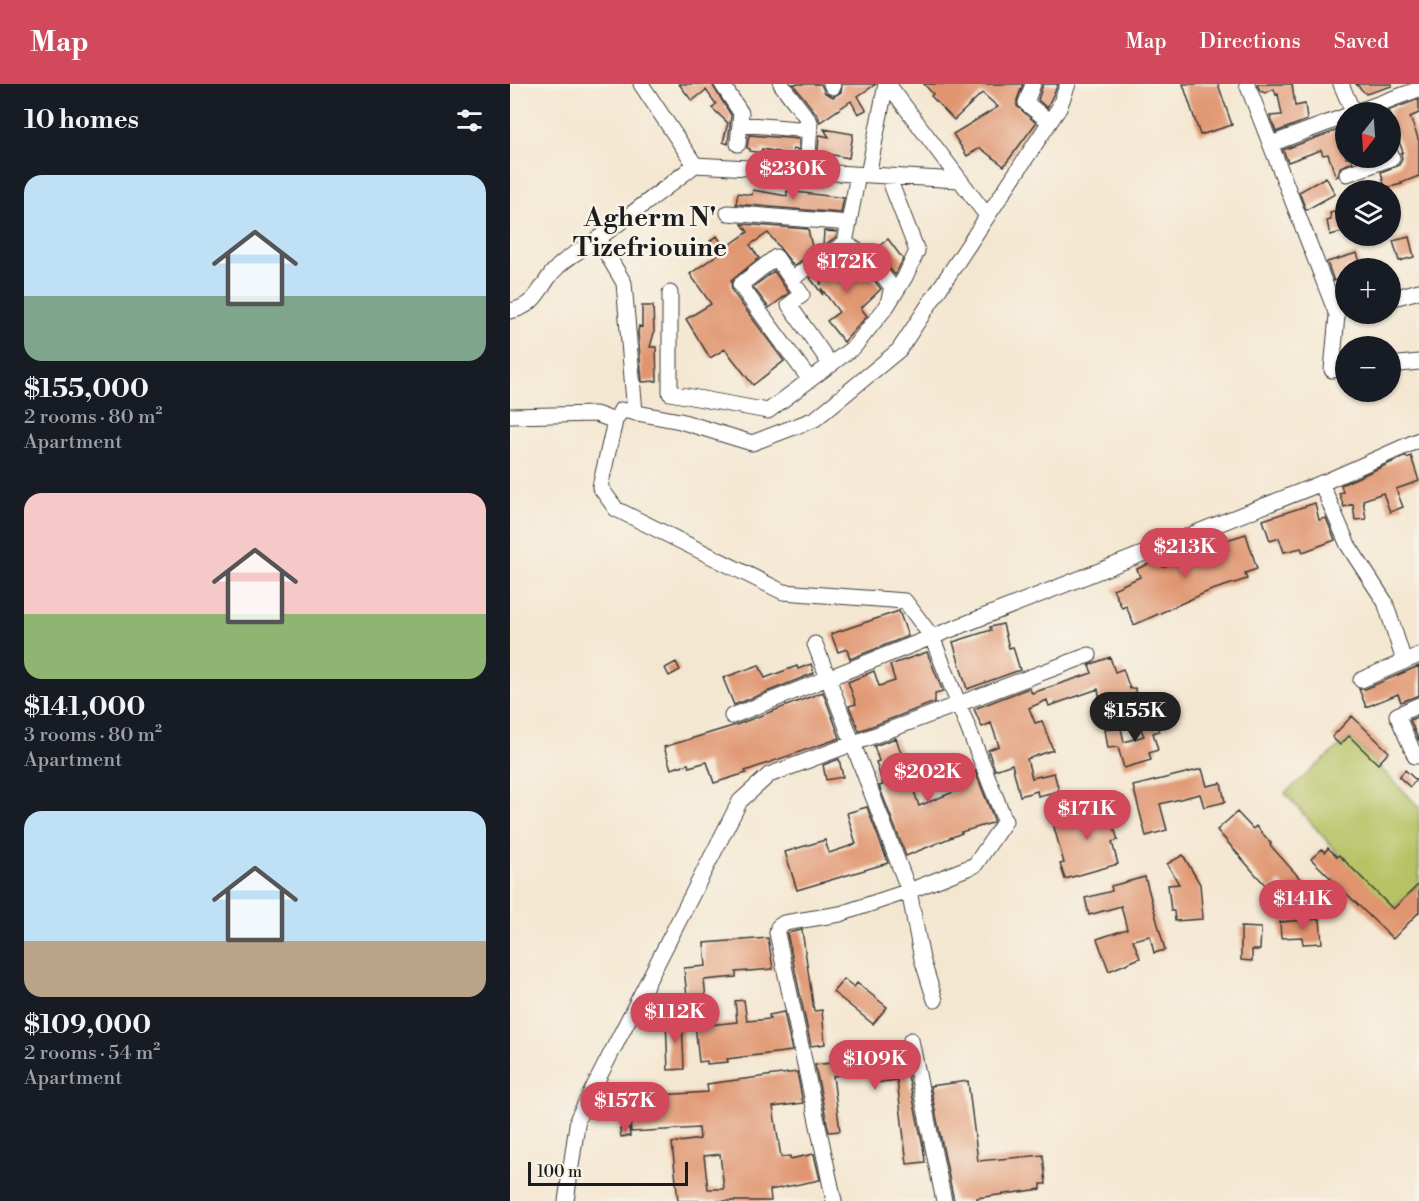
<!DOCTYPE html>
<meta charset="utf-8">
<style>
:root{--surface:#171b24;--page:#20242c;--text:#f1f3f6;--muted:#9ea1a6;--accent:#d1495b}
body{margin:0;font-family:"Libre Bodoni",serif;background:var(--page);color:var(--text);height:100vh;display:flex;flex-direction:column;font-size:22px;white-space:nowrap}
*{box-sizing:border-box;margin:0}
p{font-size:20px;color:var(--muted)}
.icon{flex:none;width:33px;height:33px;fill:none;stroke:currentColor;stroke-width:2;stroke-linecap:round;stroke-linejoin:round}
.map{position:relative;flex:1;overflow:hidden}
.panel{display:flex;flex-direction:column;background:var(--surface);width:510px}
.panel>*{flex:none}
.needle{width:39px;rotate:197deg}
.fabs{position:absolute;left:825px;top:18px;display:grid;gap:12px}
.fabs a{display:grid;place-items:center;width:66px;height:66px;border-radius:50%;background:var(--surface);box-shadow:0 2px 4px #0004;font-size:30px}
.scale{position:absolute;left:18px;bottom:15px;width:160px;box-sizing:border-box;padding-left:6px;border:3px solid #1c1c1c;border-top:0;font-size:16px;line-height:21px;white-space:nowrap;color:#1c1c1c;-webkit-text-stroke:4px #f7f3e8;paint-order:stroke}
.price{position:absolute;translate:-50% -51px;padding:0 14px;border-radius:21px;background:var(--accent);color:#fff;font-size:20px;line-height:39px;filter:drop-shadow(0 2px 3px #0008)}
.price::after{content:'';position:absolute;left:50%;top:36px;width:18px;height:14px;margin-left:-9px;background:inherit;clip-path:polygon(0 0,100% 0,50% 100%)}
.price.active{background:#222;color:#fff}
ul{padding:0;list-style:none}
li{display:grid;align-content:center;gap:12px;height:318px;padding:0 24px}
li span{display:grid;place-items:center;height:186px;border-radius:18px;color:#555}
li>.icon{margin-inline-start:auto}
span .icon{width:108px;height:108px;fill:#fffc;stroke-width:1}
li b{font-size:26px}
h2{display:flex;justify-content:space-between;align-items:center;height:72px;padding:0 24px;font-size:26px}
header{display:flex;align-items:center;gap:36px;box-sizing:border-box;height:84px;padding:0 30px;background:var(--accent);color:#fff}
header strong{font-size:28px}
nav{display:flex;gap:33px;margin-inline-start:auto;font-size:21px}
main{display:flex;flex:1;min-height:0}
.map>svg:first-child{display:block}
.green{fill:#b6c365;stroke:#697040;stroke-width:1.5}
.building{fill:#e0956f;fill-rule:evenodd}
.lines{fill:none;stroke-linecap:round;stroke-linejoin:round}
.minor-casing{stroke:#3c3a37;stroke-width:17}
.minor{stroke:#fff;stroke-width:15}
.labels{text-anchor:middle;stroke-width:5;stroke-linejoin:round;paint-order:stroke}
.neighbourhood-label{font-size:26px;font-weight:bold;fill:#1c1c1c;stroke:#f7f3e8}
</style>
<header>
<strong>Map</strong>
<nav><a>Map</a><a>Directions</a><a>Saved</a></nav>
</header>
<main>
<section class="panel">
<h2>10 homes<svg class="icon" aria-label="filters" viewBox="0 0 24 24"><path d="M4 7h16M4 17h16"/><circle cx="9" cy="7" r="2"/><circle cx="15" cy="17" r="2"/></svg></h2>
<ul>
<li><span style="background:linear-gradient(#bfe0f5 65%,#7fa58c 0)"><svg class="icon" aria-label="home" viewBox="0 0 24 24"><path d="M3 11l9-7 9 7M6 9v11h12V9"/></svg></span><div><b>$155,000</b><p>2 rooms · 80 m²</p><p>Apartment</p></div></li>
<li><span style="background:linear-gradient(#f6c9c9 65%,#8fb573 0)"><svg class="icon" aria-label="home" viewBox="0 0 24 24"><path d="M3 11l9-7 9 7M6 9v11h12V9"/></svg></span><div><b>$141,000</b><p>3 rooms · 80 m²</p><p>Apartment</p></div></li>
<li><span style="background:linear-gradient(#bfe0f5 70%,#b9a48a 0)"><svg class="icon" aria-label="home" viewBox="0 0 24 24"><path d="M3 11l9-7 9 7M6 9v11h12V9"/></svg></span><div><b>$109,000</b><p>2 rooms · 54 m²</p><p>Apartment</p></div></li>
</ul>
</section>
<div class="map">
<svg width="909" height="1117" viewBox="0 0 909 1117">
<rect width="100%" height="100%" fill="#f7f3e8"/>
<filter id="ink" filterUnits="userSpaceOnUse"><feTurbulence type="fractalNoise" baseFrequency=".0167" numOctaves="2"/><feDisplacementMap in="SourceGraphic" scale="12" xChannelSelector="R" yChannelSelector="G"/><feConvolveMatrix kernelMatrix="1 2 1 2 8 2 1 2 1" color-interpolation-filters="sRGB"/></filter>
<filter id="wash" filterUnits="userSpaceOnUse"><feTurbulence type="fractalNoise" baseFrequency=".008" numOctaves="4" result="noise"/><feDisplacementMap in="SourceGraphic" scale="24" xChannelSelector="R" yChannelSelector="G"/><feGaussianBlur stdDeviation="1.35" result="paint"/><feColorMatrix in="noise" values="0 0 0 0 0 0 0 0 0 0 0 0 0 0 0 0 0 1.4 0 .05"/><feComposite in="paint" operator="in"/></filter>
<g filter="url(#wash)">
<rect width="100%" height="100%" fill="#f4e7d1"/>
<path class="green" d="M840 653 909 723V801L879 828 775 709Z"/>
<g id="blocks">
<path class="building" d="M169 0H202L221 31 218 60 213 58 218 39 202 24 206 20 196 6 182 17Z
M283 0H311L315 9 323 13 331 8 332 0H366L348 12 356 26 348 30 341 17 310 38 308 32Z
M414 0H513L507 16V22L526 39 494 82 470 64 457 72 443 50 488 23 472 9 444 36 421 12 423 10Z
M533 0H548L537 24 528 16Z
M673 0H708L722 41 690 51Z
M747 0H782L785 22 795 20 797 36 766 48 760 32 772 31 768 10 766 11 764 5 755 9 750 7Z
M846 0H882V2L856 10Z
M909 15V29L900 33 909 57V92L891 99 892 100 875 104 871 88 889 81 892 75 891 69 893 68 880 35V28L877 27Z
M836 43V74H841L843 78 830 83 828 92 826 93 818 70 813 71 811 66 778 78 773 66Z
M314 45 343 50 339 74 308 68 309 51 319 53Z
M239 51 289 55V66L283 65 282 71 252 65 251 69 240 67V65L237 64Z
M816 93 825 110 796 126 789 108Z
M243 106 277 112V107L334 114 331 129 226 120 228 109 242 111Z
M836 125V147L820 151 817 137 821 136 820 129Z
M232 140 298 145 303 168 284 182 258 149 240 161 249 174 221 197 222 207 274 277 243 301 215 265 200 274 176 235 201 220 180 190 208 170 200 157 207 152 215 164 238 148Z
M314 147 327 148 326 153 313 162Z
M899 153 904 173 889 177 883 157Z
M378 155 393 175 385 191 364 166Z
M847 169 852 184H836V194L824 197 817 178Z
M335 171 345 183 351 179 371 205 351 224 357 232 334 258 317 237 329 228 311 204 313 211 300 194 308 189 311 201V186Z
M264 187 279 209 259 224 243 203Z
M132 222H143L144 249 140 263H146L147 297 132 298 128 248 129 242 132 243Z
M896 372 897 374 901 372 909 397 886 405 893 423 880 428 873 409 853 416 856 435 845 436 843 420 834 423 829 409 833 408 831 401Z
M805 419 809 436 816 434 825 456 793 468 791 464 774 468 769 454 760 457 753 436Z
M736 450 747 485 735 489 737 495 699 507 624 541 616 522 612 524 603 505 630 493 627 485 650 475 653 483 666 478 668 482 700 471 697 462Z
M389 527 398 552 340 575 337 565 328 568 321 550Z
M493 540 499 564 503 563 510 586 457 605 443 558 481 546 480 543Z
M417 568 433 608 425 610V618L349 647 339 622 346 620 338 598 364 587 369 602 385 597 380 581Z
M600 573 605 588 613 585 620 605 625 604 628 625 608 628 607 621 591 623 588 605 539 622 537 616 519 624 525 639 532 637 543 666 517 675 522 694 544 689 549 707 528 712 527 707 510 712 502 680 485 686 478 666 489 662 481 639 472 643 464 625 519 604 522 609 582 589 579 581Z
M166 578 170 586 159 592 155 584Z
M301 580 304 589 224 621 213 594 249 581 255 594 287 582 288 585Z
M909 582V611L891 618 888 610 856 623 849 605H855Z
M313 608 330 654 235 687 236 689 204 699 197 678 179 683 178 680 161 685 154 663 226 641Z
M643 632 649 647 643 649 648 666 639 669 641 676 614 684 608 663 598 664 595 646 611 644 614 658 634 652 628 638Z
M842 632 879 668 868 680 839 652 830 661 822 653Z
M909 632V657L900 636Z
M386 654 409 722 446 707 442 693 465 687 482 730 484 736 482 739 451 748 452 749 396 772 369 702 373 701 366 678 369 677 364 662Z
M329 675 333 693 316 696 313 681Z
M692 685 697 702 711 699 715 718 694 723 690 710 650 720 657 746 636 752 623 702Z
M895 686 906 696 900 703 889 693Z
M602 719 607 736 602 738 608 756 602 758 608 780 555 795 550 780 554 779 542 736Z
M357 723 378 779 287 806 275 768 315 756 319 769 346 760 337 729Z
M727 728 743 745 746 742 761 759 760 761 794 799 795 798 801 806 798 808 801 812 791 819 779 803 777 805 770 798 760 806 746 791 707 746Z
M818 764 827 773 829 771 883 825 909 800V828L883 855 801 775 812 765 815 768Z
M673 771 690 800 693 835 665 837 664 827H661L658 801 669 800 657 780Z
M635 793 655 866 644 869 640 852 623 856 630 874 599 887 587 855 617 845 611 822 579 831 575 814 602 807 601 802Z
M810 835 812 859 793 860 792 853 771 854 770 838Z
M731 843 751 844 750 866H742V877L731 876Z
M292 846 304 927 312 926 315 960 301 962 277 849Z
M258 854 263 885 226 888V893L194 896 199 941 227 938 225 917 234 916 237 937 260 935 259 931 274 928 282 967 217 975 218 978 197 980V977L189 978 183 921 178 922 174 884 196 882 194 859Z
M334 895 344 903 347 899 377 923 363 940 323 908Z
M172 934 174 985 158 986 156 935Z
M392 963 413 1062 415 1078 397 1080 387 996 366 999 364 986 323 992 330 1047 319 1048 305 981 328 978 327 972Z
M287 988 293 1019 263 1023 271 1073 280 1072V1075L304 1070 310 1096 260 1106 261 1117H168L162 1059 190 1055 189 1044 121 1048 118 1013 198 1008 197 1000ZM210 1070 214 1105H198L194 1072Z
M458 997 468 1077 533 1071 536 1100H531V1105L467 1114V1117H444L420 1002Z
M119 1044 120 1052 111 1053 110 1045Z"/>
</g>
</g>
<g filter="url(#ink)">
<use href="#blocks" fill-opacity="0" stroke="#3c3a37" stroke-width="1.5"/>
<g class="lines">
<g class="minor-casing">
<path id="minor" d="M131 0 185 81
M212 0 231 29 228 60
M271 0 300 38 297 88
M321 0 323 3
M378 0 477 132
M523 0 516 19 540 38
M737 0 827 231 822 286 836 284
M831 0 843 28
M846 28 909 5
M230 40 299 46
M761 60 836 32
M837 90 882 74 880 69
M358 91 376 0
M218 129 339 139
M88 155 114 199 125 329
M335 159 357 172 382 203 378 219
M281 195 335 159 348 91
M160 209V309L258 327 344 263 377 222 395 193 407 167 378 92
M880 215 909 207
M0 227C25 222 28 207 42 189 55 173 74 165 90 153 122 130 154 105 185 81L449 96
M880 281 909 278
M300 296 230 201 266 173 292 211 279 221 321 281
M0 332 86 330 105 337
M811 399 838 461 875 518 894 577
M305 560 399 807 465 781 495 737 422 553 817 397 909 356
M851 596 909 571
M909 621 887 631 905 672H909
M222 632 422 553 395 517 273 508 106 425 90 403 105 337 111 326 170 337 242 359 305 335 389 266 549 24 558 0
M401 956 434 1117
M56 1117 68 1034 230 717 259 691 579 571
M324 1117 267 849 268 843 274 839 330 830 399 807 412 875 425 916"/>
</g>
<use href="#minor" class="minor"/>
</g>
</g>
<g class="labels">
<g class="neighbourhood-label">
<text x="140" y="142">Agherm N'<tspan x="140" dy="30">Tizefriouine</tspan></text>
</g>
</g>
</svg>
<div class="fabs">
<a><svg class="needle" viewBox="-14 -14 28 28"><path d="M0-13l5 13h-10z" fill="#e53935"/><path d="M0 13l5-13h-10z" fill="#9ea1a6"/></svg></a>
<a><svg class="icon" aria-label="layers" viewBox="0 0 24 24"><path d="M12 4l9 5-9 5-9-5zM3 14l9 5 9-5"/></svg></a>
<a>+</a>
<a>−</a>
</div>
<div class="scale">100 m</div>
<b class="price" style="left:283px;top:117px">$230K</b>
<b class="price" style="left:337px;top:210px">$172K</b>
<b class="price" style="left:675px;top:495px">$213K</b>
<b class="price active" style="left:625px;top:659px">$155K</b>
<b class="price" style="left:418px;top:720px">$202K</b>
<b class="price" style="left:577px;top:757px">$171K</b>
<b class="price" style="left:793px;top:847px">$141K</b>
<b class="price" style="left:165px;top:960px">$112K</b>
<b class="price" style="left:365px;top:1007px">$109K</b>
<b class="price" style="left:115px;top:1049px">$157K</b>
</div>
</main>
